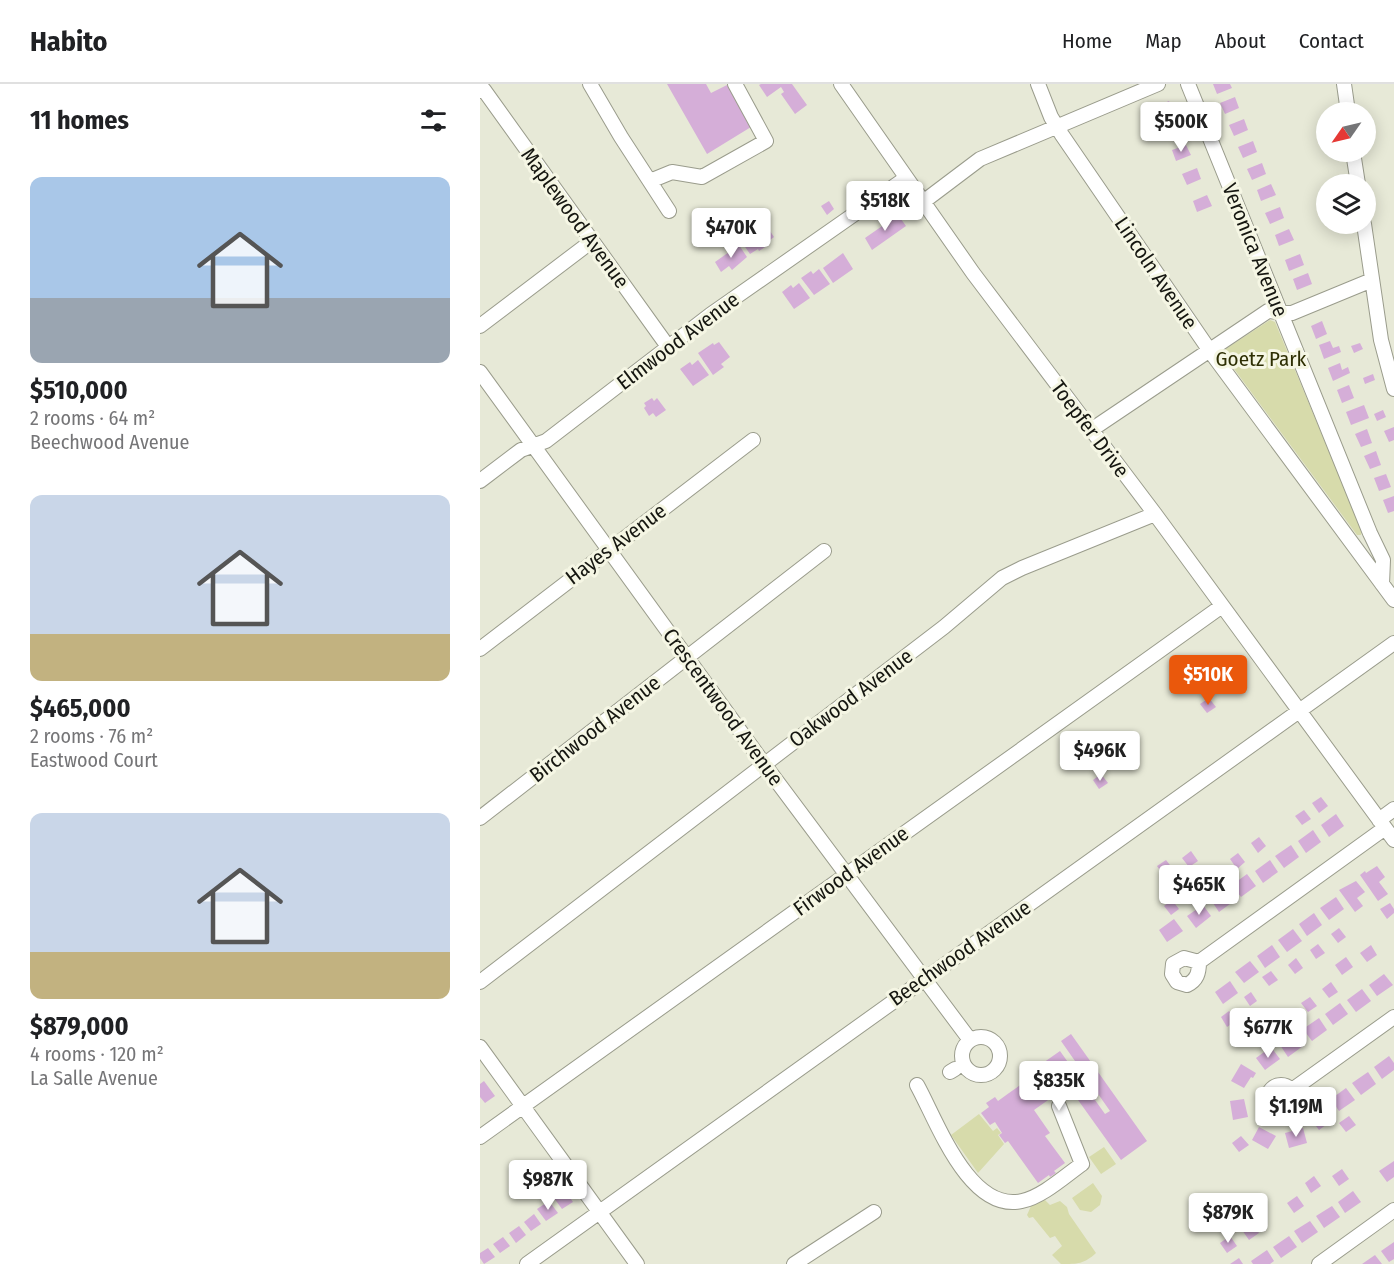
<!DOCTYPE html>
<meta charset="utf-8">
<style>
:root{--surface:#fff;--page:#f2f2f2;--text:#202124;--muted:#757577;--line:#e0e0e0;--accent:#ea580c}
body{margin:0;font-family:"Fira Sans Condensed",sans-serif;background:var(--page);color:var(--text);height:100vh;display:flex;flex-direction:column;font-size:22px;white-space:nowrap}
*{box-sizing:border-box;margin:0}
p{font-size:20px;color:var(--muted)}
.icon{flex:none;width:33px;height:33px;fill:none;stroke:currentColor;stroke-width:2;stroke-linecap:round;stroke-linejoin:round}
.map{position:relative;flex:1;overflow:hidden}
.side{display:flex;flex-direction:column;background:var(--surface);width:480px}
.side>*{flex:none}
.needle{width:39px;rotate:236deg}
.controls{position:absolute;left:836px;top:18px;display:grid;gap:12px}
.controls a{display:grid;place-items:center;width:60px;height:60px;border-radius:50%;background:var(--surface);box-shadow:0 3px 15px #0003;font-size:30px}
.price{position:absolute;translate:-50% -51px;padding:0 14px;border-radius:6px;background:#fff;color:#222;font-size:20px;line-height:39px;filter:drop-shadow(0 2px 3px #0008)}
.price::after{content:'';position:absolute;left:50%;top:36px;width:18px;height:14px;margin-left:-9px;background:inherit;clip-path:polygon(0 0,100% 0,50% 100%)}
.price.selected{background:var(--accent);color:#fff}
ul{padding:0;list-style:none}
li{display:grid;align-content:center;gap:12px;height:318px;padding:0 30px}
li span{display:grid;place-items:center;height:186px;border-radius:12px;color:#555}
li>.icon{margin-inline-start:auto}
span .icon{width:108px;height:108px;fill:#fffc;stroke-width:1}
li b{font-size:26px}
h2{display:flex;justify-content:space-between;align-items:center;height:72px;padding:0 30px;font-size:26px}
header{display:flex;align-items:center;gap:36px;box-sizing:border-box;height:84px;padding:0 30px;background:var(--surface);border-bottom:2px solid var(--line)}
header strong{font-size:28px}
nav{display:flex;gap:33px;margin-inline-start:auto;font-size:21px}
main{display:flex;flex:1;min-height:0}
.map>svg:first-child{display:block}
.green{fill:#d7dbab}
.building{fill:#d5aed8}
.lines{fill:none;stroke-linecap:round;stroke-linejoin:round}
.minor-casing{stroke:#9a9c8c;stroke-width:16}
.minor{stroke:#fff;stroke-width:14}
.labels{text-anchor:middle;stroke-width:6;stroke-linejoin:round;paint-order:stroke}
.street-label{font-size:21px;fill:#151610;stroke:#f5f6e4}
.park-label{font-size:21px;fill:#2e2f04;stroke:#f5f6e4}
</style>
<header>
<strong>Habito</strong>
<nav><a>Home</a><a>Map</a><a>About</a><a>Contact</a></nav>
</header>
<main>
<section class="side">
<h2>11 homes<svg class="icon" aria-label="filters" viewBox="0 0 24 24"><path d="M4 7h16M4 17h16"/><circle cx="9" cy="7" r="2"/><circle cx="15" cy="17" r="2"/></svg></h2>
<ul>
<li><span style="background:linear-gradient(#a9c7e8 65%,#9aa5b1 0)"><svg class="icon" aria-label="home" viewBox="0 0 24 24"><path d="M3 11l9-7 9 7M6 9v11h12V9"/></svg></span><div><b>$510,000</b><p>2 rooms · 64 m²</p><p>Beechwood Avenue</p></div></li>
<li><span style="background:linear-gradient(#c9d6e8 75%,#c2b280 0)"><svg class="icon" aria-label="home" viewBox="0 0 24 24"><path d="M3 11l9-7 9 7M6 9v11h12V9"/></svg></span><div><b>$465,000</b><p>2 rooms · 76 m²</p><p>Eastwood Court</p></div></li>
<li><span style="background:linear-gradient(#c9d6e8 75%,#c2b280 0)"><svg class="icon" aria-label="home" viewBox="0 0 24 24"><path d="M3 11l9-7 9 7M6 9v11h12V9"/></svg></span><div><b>$879,000</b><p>4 rooms · 120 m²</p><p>La Salle Avenue</p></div></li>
</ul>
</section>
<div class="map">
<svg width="914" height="1180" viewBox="0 0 914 1180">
<rect width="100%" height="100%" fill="#e7e9d7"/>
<path class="green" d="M790 236 795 238 882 447 881 451H877L743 270 744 266Z
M499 1030 513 1047 517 1044 521 1049 518 1051 524 1060 498 1089 471 1051Z
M624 1063 636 1080 621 1090 609 1073Z
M613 1099 622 1112 620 1121 611 1128 600 1126 592 1114Z
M565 1116 570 1121 580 1117 587 1123 589 1130 616 1169C604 1180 598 1180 581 1180L572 1171 582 1162 575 1152 570 1154 553 1133 549 1134 547 1131 551 1122Z"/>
<path class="building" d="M187 0H226L231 9 247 1 271 43 227 70Z
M281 0H312L327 21 315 30 301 10 304 8 301 3 287 13 279 1Z
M733 0H750L752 4 737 10Z
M755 13 759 24 745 30 740 19Z
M689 17 694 28 679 34 675 23Z
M764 35 768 46 754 52 749 41Z
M773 57 777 68 763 74 758 63Z
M706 61 711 71 696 77 692 66Z
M782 79 786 90 772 96 767 85Z
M717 84 721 95 707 101 702 90Z
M791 100 796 111 781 117 777 106Z
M727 111 732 122 717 128 713 117Z
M349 117 354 125 347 131 341 122Z
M800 123 804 134 790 140 785 129Z
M418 131 426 142 392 166 385 154Z
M286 141 294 153 286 159 288 161 279 167 278 165 270 170 263 160 271 155 269 152Z
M809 145 814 156 799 162 795 151Z
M259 161 267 173 252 186 249 182 241 188 235 178Z
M363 169 373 185 353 199 343 184Z
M820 170 824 181 809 187 805 176Z
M339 185 350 200 334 211 321 194 331 187 333 190Z
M828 189 832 200 817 206 813 195Z
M319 199 330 214 314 225 302 208 311 201 313 204Z
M842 237 847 250 836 255 831 242Z
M850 257 853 264 859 262 861 268 844 275 839 261Z
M239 258 250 273 241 280 244 283 233 291 218 269 233 259 234 261Z
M880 259 883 265 874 269 871 262Z
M218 276 229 291 213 302 200 285 210 278 212 281Z
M860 279 862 286 868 283 870 289 853 297 848 284Z
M893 290 895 296 885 300 883 294Z
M869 301 874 314 862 319 857 306Z
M172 314 174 317 177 314 186 326 176 333 173 329 169 332 164 324 166 322 164 319Z
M884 321 889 334 871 341 866 328Z
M903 326 906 333 897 337 894 330Z
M914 343V356L909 358 904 347Z
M887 345 892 359 881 363 875 350Z
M896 367 901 381 890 385 884 372Z
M906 390 911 403 899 407 894 394Z
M914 412V427L908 429 903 416Z
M729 614 736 623 727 629 720 620Z
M621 690 628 699 619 705 613 696Z
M841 713 848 722 839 729 832 719Z
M824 726 831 735 822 741 815 732Z
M856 730 864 742 849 753 841 741Z
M833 746 841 758 826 769 818 757Z
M779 753 786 762 778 769 771 759Z
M811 761 819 773 804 784 795 772Z
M711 767 718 777 709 783 702 774Z
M758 769 765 778 757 785 750 775Z
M686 776 693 785 684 792 677 782Z
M790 776 798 788 783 799 775 787Z
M735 782 742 792 733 798 726 788Z
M897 782 905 793 899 798 908 810 898 817 880 791 885 787 886 789Z
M767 790 776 802 761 813 752 801Z
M876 797 885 808 877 814 883 822 875 828 859 806Z
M746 805 754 817 739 828 731 816Z
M856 813 864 825 849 836 840 824Z
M692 816 699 825 691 831 684 822Z
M910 819 914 825V829L907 835 900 825Z
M723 821 731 832 716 844 707 832Z
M834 829 842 841 827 852 819 840Z
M694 835 703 847 687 858 679 846Z
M859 844 866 853 858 859 851 850Z
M813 845 822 857 807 868 798 856Z
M838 860 845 869 836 875 830 866Z
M792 861 800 873 785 884 777 872Z
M891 861 897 871 887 878 880 869Z
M866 873 873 883 862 891 855 881Z
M816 874 823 884 815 890 808 881Z
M770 877 779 888 764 899 755 888Z
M791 887 798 896 789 902 782 893Z
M904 890 913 901 897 912 889 901Z
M750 897 758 909 743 920 735 908Z
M851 898 858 908 849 914 842 905Z
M882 905 891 917 876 928 867 916Z
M771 908 777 917 770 922 764 913Z
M830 913 837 922 828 928 821 919Z
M860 919 868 930 853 941 845 930Z
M749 927 756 937 747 943 741 933Z
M808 928 815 937 806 944 799 934Z
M839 934 847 946 832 957 823 945Z
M779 936 787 947 778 953 771 942Z
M591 950 667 1057 641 1076 588 1002 554 1026 570 1049 565 1052 585 1079 574 1087 576 1089 570 1093 569 1091 558 1099 528 1057 525 1059 519 1051 522 1049 515 1038 510 1041 501 1029 509 1023 506 1019 515 1013 518 1017 529 1009 556 990 553 986 580 967 625 1030 630 1027 581 957Z
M815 950 823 962 808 973 800 961Z
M791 963 800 975 785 986 776 974Z
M909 972 914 979V986L902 995 894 983Z
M761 980 776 989 773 994 771 993 764 1004 751 997Z
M888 988 896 1000 881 1011 872 999Z
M4 997 15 1012 5 1019 0 1013V1000Z
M866 1004 875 1016 859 1027 851 1015Z
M764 1015 768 1033 753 1036 750 1017Z
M846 1023 854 1035 839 1046 830 1034Z
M869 1032 876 1041 866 1048 859 1039Z
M779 1043 796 1052 788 1065 772 1056Z
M823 1044 827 1059 809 1064 805 1049Z
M761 1052 769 1061 759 1068 752 1059Z
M914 1077V1093L907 1098 899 1087Z
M862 1085 869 1095 859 1102 852 1092Z
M834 1092 841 1102 831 1109 825 1099Z
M82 1102 93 1118 82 1125 71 1110Z
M873 1107 881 1118 865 1129 858 1118Z
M817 1112 824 1122 814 1129 807 1119Z
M69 1117 78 1129 66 1137 57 1125Z
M852 1122 860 1133 844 1144 836 1132Z
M54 1130 61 1140 51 1147 44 1138Z
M830 1137 838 1148 822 1159 814 1147Z
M772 1139 779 1149 769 1156 762 1146Z
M39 1142 46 1151 36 1159 29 1149Z
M750 1152 757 1162 747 1169 740 1159Z
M809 1152 817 1163 801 1174 793 1163Z
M23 1153 30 1162 20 1169 13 1160Z
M914 1158V1175L909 1178 901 1167Z
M8 1164 15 1173 4 1180 0 1174V1169Z
M787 1166 794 1177 790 1180H773L771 1177Z
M895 1171 902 1180H882Z
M759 1174 763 1180H750Z"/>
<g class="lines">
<g class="minor-casing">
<path id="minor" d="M110 0 141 53 189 127
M361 0 493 189 675 430 914 756
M558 0 571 33 582 51 730 267 914 516
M708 0 890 449 903 476 902 500
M864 0 868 28
M0 7 4 6 189 264
M873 68 878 100
M170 97 192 88 222 93 286 57 255 0
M443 118 500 75 678 0
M884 140 901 256 914 305
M0 242 112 157
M0 288 284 680 490 956
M611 346 788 227 812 229 892 196
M0 397 41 366 66 357 230 231 426 94
M0 565 273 356
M0 734 344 467
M899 736 914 725
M704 874 719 878C719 889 717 896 707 901L697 898 692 890 693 880Z
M719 878 905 744
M0 898 464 543 522 494 542 484 675 430
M482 972a19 19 0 1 1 38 0a19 19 0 1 1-38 0Z
M0 963 157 1180
M470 988 475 985
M788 1014a13 13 0 1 1 26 0a13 13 0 1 1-26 0Z
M437 1001C457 1037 489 1129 542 1117 562 1113 585 1092 602 1080L579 1022
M812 1006 914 933
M0 1053 742 522
M47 1180 914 559
M314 1180 394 1128
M839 1180 914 1126"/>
</g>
<use href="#minor" class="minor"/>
</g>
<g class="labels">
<g class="street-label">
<text transform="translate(95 134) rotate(54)" y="7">Maplewood Avenue</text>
<text transform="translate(775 166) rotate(68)" y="7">Veronica Avenue</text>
<text transform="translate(676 189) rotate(56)" y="7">Lincoln Avenue</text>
<text transform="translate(198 257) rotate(-37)" y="7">Elmwood Avenue</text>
<text transform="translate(610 345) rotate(53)" y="7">Toepfer Drive</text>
<text transform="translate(136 460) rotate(-37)" y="7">Hayes Avenue</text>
<text transform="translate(371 614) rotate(-37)" y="7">Oakwood Avenue</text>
<text transform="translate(243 623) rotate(54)" y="7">Crescentwood Avenue</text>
<text transform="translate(115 645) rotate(-38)" y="7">Birchwood Avenue</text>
<text transform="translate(371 787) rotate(-36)" y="7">Firwood Avenue</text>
<text transform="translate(480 869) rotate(-35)" y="7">Beechwood Avenue</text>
</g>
<g class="park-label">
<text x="781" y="282">Goetz Park</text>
</g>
</g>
</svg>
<div class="controls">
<a><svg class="needle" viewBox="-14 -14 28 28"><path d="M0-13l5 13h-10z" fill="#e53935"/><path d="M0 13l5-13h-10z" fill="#757577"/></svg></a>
<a><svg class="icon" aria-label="layers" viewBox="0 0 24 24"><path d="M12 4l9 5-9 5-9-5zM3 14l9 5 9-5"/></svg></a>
</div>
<b class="price" style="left:701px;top:69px">$500K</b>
<b class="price" style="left:405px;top:148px">$518K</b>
<b class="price" style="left:251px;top:175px">$470K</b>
<b class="price selected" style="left:728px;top:622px">$510K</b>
<b class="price" style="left:620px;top:698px">$496K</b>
<b class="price" style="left:719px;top:832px">$465K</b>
<b class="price" style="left:788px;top:975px">$677K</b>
<b class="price" style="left:579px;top:1028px">$835K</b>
<b class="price" style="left:816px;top:1054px">$1.19M</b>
<b class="price" style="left:68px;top:1127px">$987K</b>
<b class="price" style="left:748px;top:1160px">$879K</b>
</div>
</main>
